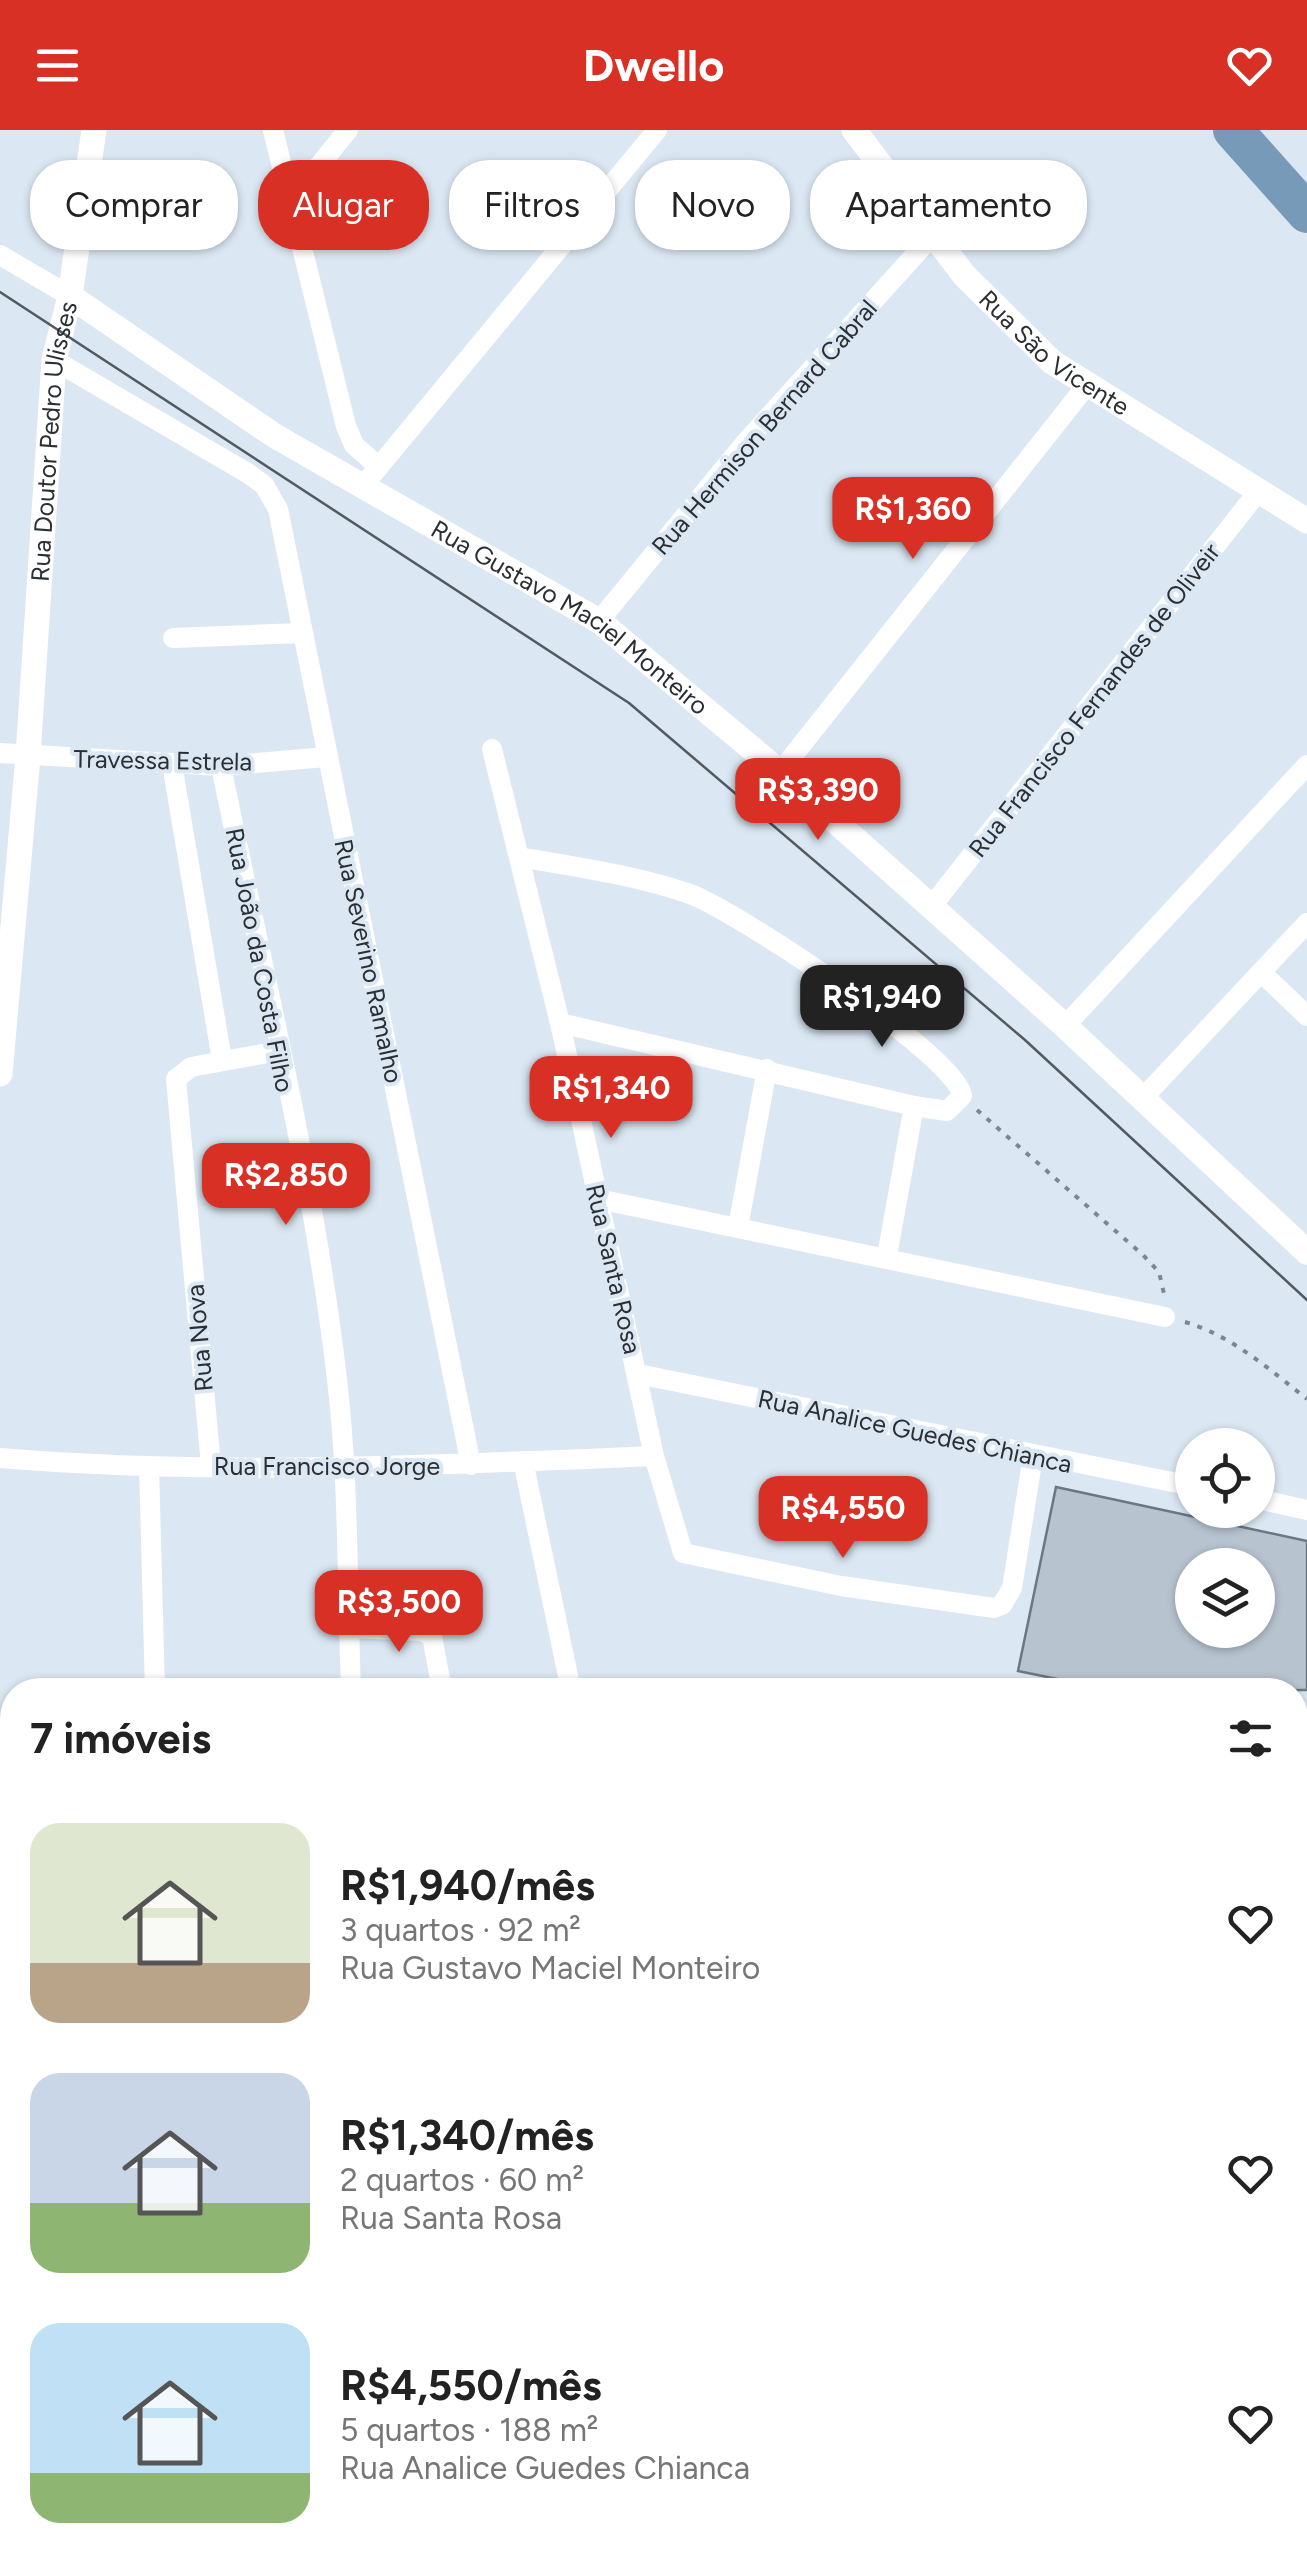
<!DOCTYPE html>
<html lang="pt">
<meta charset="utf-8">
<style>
:root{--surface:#fff;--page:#f2f2f2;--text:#222;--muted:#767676;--accent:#d93025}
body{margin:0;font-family:Figtree,sans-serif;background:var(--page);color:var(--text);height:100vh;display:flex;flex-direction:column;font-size:38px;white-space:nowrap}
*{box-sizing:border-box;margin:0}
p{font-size:32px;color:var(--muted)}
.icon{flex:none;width:55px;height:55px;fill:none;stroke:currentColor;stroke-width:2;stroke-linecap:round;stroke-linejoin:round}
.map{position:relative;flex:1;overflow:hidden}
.sheet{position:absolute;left:0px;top:1548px;width:1308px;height:892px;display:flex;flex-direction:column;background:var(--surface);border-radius:40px 40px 0 0;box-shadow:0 2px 8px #0004}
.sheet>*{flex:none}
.banner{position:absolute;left:30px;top:30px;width:1248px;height:90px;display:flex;gap:20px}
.controls{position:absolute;left:1175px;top:1298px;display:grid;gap:20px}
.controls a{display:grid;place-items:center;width:100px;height:100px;border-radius:50%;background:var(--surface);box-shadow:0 2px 8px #0004;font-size:50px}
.price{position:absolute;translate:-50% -85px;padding:0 22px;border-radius:20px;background:var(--accent);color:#fff;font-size:32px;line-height:65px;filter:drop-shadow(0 2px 5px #0008)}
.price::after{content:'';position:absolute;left:50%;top:60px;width:30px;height:22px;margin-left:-15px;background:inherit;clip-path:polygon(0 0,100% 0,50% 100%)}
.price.selected{background:#222;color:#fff}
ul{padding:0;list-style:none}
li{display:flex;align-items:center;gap:30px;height:250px;padding:0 30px}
li span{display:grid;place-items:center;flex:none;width:280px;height:200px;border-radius:30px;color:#555}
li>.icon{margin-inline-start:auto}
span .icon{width:120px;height:120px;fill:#fffc;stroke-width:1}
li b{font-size:42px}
h2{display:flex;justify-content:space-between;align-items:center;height:120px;padding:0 30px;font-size:42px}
.tag{padding:0 35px;border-radius:40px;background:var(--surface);box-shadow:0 2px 8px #0004;font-size:35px;line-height:90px}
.tag.selected{background:var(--accent);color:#fff}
header{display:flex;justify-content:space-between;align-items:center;height:130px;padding:0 30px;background:var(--accent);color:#fff;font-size:45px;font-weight:700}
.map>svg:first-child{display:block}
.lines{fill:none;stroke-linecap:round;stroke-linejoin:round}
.river{stroke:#779ab9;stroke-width:40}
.building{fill:#b7c3cf;stroke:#6c7782;stroke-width:2.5;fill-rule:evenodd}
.path{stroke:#7e878f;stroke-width:4;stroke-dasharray:5 8;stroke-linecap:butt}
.service{stroke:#fff;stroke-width:10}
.minor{stroke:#fff;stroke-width:20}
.tertiary{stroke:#fff;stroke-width:25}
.primary{stroke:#a4caeb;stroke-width:32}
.tram{stroke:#535960;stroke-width:2.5}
.labels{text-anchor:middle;stroke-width:8;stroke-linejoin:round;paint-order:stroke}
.street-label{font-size:25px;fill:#2b2f34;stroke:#dbe8f3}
</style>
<header><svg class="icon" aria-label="menu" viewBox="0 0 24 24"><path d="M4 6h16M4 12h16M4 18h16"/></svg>Dwello<svg class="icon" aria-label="heart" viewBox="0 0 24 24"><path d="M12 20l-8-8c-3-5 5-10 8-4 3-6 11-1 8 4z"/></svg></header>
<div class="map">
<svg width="1307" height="2439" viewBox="0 0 1307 2439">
<rect width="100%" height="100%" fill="#dbe8f3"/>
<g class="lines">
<path class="river" d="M1233 0 1307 83"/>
</g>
<path class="building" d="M1056 1357 1307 1411V1560H1111L1018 1541ZM1192 1435H1258V1500H1192Z"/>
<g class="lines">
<path class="path" d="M977 980 1143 1125 1159 1142 1165 1168
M1185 1192C1231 1205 1270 1240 1307 1269"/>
<path class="service" d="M1295 1997 1307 1999
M0 2314 5 2324 2 2439
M753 2439V2428
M1121 2439 1122 2428"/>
<path class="minor" d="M273 0 346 296 354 315 378 336
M291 70 348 0
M0 125 70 166
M54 230 249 344 264 355 278 379 471 1335
M363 356 657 0
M599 491 745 313 932 106
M173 508 302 503
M492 619 560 893 654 1326 683 1423 841 1456 994 1478 1002 1475 1012 1458 1033 1326
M0 623 221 636 326 627
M172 634 222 930
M221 636C262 838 313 1043 337 1249 349 1352 347 1456 351 1560
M780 642 1087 255
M519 727C576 737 635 745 690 764 733 779 961 929 962 966L947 981 914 976 560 893
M931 777 1257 363
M1261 842 1307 886
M1065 896 1307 635
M1142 969 1307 793
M598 1069 1165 1187
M738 1097 767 939
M887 1126 914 976
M638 1244 1192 1356
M0 1328C217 1346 437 1335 654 1326
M523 1331 571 1560
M149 1336 155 1560
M211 1336 176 949 191 937 279 921
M1258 1369 1307 1380
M349 1498 422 1501 432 1506 442 1560
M956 2428 957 2439"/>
<g class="tertiary">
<path id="s1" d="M854 0 964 145 1052 232 1307 391"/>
<path id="s2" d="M70 166 275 306 599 491 780 642 1065 896 1307 1122"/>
<path id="s3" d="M0 944 28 626 54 230 70 166 94 0"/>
</g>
<path class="primary" d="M0 1730 12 1731
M0 2216 12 2217
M1295 2290 1307 2291"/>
<path class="tram" d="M0 162 629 573 1025 910 1307 1170"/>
</g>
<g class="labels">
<g class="street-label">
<text dy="9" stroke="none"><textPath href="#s1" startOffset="302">Rua São Vicente</textPath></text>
<text transform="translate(764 297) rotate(-49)" y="9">Rua Hermison Bernard Cabral</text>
<text dy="9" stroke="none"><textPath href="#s3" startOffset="635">Rua Doutor Pedro Ulisses</textPath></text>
<text dy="9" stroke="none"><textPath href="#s2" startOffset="595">Rua Gustavo Maciel Monteiro</textPath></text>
<text transform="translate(1094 570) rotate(-52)" y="9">Rua Francisco Fernandes de Oliveir</text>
<text transform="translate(163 630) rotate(1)" y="9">Travessa Estrela</text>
<text transform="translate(260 830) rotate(79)" y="9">Rua João da Costa Filho</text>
<text transform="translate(369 831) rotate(78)" y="9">Rua Severino Ramalho</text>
<text transform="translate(614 1139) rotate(77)" y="9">Rua Santa Rosa</text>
<text transform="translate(199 1208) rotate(-95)" y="9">Rua Nova</text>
<text transform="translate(915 1301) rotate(12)" y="9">Rua Analice Guedes Chianca</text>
<text x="327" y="1345">Rua Francisco Jorge</text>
</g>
</g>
</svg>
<div class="controls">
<a><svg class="icon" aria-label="locate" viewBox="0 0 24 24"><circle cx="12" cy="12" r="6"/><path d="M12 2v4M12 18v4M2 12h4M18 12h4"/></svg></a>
<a><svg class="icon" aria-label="layers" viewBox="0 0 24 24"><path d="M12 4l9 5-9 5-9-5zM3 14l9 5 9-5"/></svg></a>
</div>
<b class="price" style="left:913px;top:432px">R$1,360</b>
<b class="price" style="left:818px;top:713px">R$3,390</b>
<b class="price selected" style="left:882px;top:920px">R$1,940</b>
<b class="price" style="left:611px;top:1011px">R$1,340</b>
<b class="price" style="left:286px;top:1098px">R$2,850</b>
<b class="price" style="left:843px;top:1431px">R$4,550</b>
<b class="price" style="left:399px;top:1525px">R$3,500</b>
<div class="banner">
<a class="tag">Comprar</a>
<a class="tag selected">Alugar</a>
<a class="tag">Filtros</a>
<a class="tag">Novo</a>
<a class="tag">Apartamento</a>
</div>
<section class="sheet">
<h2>7 imóveis<svg class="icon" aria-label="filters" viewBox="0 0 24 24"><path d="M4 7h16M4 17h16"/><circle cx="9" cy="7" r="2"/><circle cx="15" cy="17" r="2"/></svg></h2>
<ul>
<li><span style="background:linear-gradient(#dfe7d0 70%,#b9a48a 0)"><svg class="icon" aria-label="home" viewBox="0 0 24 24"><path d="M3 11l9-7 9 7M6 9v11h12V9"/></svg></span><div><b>R$1,940/mês</b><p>3 quartos · 92 m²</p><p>Rua Gustavo Maciel Monteiro</p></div><svg class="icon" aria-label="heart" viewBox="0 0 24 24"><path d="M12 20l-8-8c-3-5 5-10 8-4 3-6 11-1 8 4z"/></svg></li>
<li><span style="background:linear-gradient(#c9d6e8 65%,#8fb573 0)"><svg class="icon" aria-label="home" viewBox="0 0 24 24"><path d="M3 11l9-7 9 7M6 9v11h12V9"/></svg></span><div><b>R$1,340/mês</b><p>2 quartos · 60 m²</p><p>Rua Santa Rosa</p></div><svg class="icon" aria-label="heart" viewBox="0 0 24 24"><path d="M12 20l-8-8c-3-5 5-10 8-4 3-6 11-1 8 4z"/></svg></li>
<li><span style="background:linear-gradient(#bfe0f5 75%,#8fb573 0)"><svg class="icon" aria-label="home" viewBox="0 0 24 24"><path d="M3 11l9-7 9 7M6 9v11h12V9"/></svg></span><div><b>R$4,550/mês</b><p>5 quartos · 188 m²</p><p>Rua Analice Guedes Chianca</p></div><svg class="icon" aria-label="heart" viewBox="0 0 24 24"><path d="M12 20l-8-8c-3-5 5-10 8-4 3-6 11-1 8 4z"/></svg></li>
</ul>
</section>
</div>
